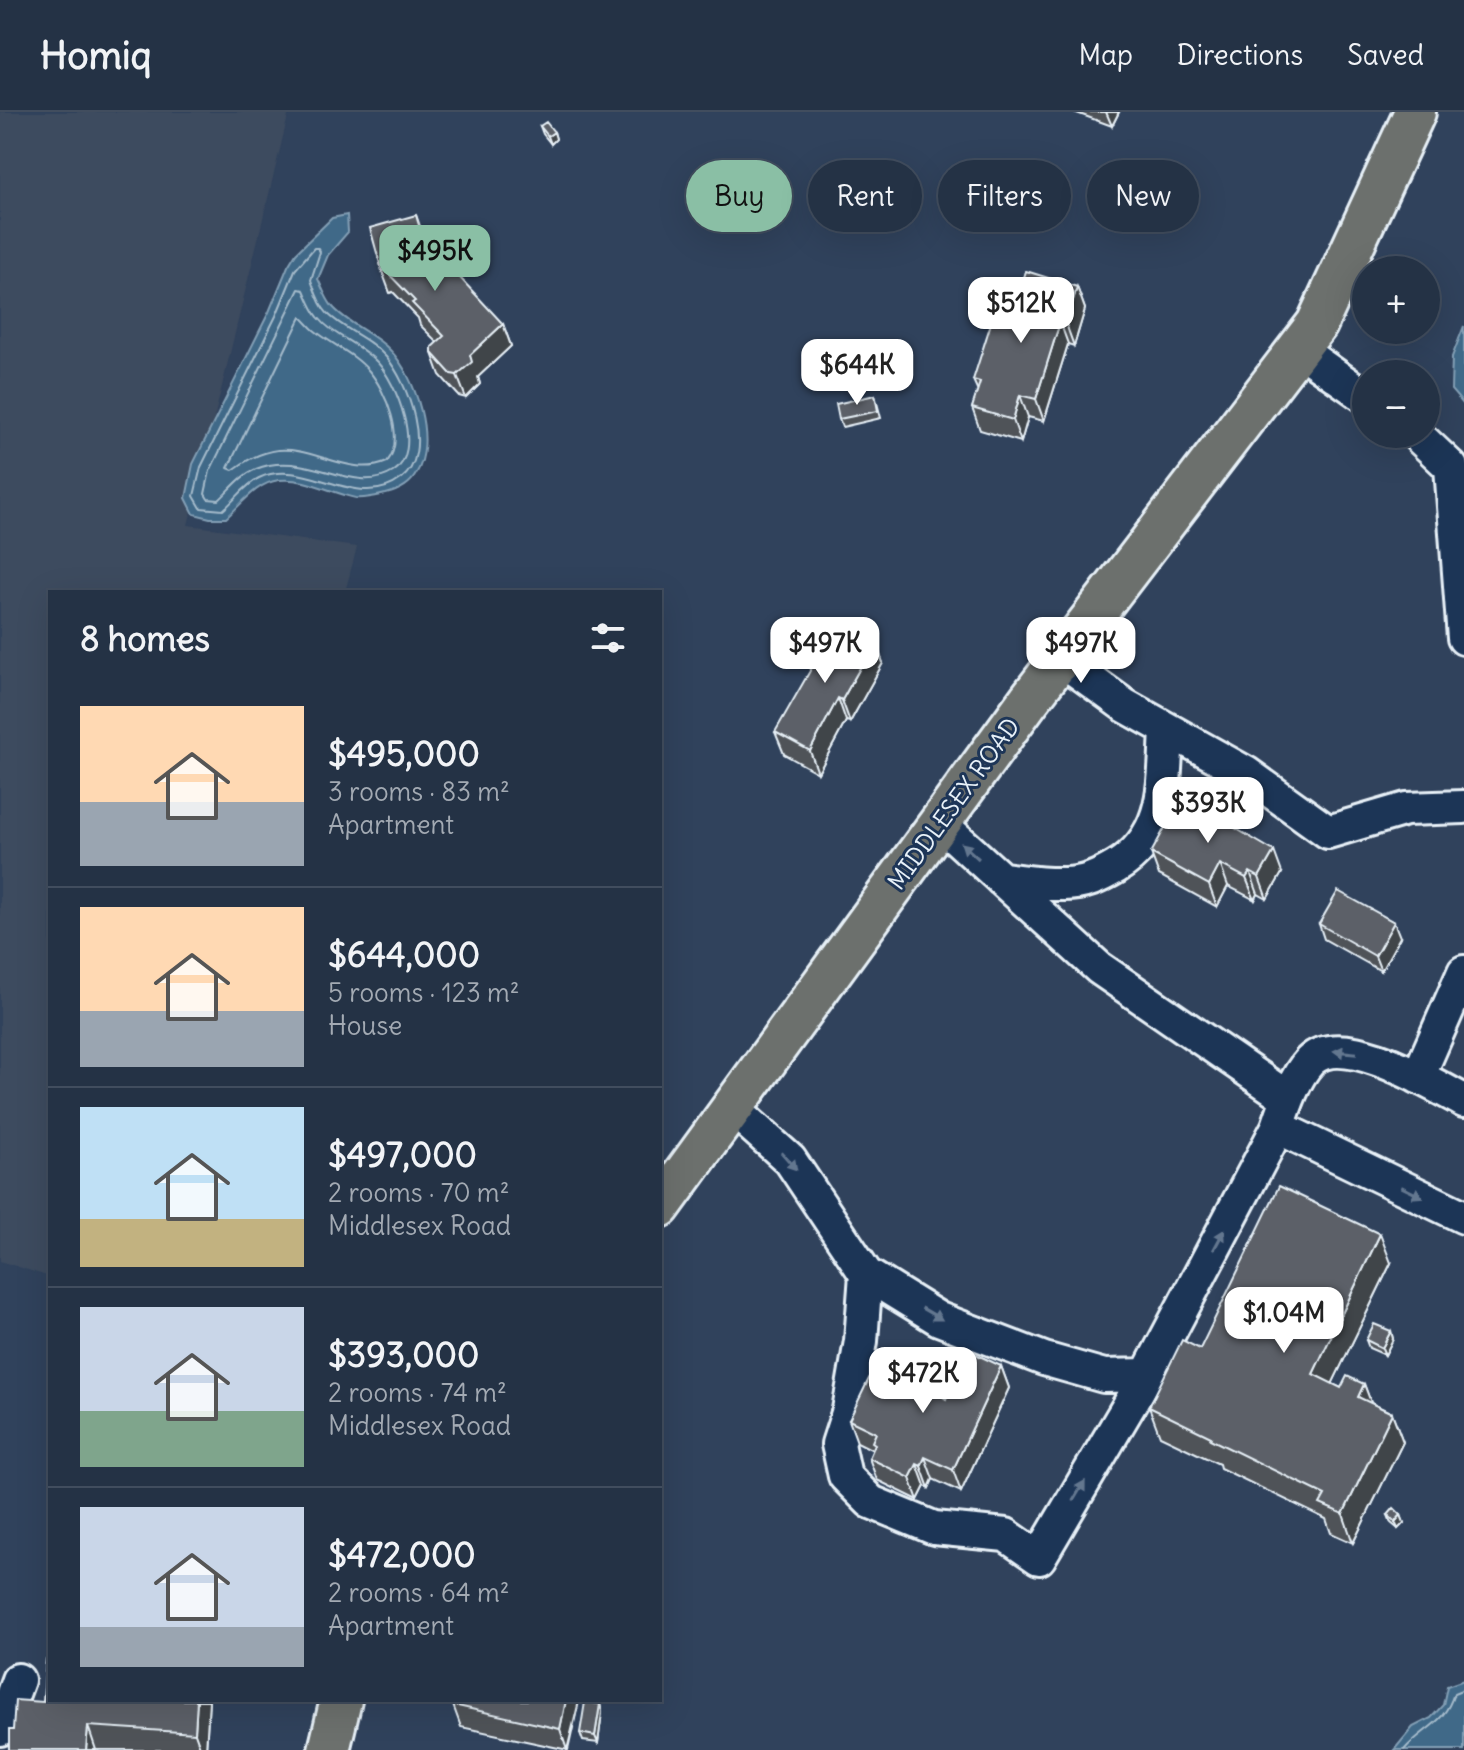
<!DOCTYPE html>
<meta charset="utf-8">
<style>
:root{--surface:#243245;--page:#2c3a4c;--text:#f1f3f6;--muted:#a3aab3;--line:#414d5e;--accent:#8abfa5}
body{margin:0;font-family:Delius,sans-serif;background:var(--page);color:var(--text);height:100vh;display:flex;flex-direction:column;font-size:30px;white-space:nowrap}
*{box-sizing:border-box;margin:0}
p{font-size:26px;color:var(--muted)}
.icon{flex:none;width:44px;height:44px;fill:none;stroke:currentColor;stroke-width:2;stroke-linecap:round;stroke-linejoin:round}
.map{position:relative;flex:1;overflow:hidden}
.panel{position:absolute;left:48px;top:478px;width:614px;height:1112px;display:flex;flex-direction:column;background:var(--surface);border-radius:0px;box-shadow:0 8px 32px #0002,0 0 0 2px var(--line)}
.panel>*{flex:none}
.banner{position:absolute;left:686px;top:48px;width:658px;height:72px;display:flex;gap:16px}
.tools{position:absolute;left:1352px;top:144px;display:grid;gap:16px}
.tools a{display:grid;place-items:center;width:88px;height:88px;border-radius:50%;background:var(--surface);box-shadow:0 8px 32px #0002,0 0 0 2px var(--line);font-size:40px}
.price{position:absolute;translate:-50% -68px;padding:0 18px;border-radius:16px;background:#fff;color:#222;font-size:26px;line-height:52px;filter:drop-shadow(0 2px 4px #0008)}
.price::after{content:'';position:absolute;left:50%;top:48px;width:24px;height:18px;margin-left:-12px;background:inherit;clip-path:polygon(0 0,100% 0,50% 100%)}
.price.active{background:var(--accent);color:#111}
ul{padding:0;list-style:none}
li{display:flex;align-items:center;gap:24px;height:200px;padding:0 32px}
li+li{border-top:2px solid var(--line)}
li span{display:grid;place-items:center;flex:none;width:224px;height:160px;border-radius:0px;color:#555}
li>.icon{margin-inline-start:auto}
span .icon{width:96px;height:96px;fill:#fffc;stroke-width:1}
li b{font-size:34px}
h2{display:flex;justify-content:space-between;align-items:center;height:96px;padding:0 32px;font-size:34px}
.chip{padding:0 28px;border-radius:36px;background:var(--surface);box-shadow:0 8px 32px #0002,0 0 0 2px var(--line);font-size:28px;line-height:72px}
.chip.active{background:var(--accent);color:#111}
header{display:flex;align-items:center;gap:48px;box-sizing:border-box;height:112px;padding:0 40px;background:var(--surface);border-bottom:2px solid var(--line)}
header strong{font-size:38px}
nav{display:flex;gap:44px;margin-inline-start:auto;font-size:28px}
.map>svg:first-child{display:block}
.built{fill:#3d4b5f}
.water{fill:#406988;stroke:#839fb5;stroke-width:2}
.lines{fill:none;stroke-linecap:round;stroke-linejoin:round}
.shore{stroke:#a5bbcb;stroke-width:2}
.minor-casing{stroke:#e8f1f8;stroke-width:38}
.major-casing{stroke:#e8f1f8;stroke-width:46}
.minor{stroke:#1d3557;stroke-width:32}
.major{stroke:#6c706d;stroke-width:40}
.wall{fill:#4f5359;stroke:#e8f1f8;stroke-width:2}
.shaded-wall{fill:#404448;stroke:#e8f1f8;stroke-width:2}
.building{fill:#5c6167;stroke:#e8f1f8;stroke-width:2}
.oneway{fill:#64778f}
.labels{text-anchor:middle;stroke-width:6;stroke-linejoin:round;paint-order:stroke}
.street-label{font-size:24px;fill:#e8f1f8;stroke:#1d3557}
</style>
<header>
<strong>Homiq</strong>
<nav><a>Map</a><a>Directions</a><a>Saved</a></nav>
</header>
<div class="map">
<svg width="1464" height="1638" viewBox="0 0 1464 1638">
<rect width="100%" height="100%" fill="#30425c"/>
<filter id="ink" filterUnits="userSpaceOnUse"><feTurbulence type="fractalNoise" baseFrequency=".0125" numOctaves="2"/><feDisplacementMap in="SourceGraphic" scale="16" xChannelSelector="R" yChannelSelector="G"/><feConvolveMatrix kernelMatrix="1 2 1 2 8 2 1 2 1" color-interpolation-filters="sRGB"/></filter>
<g filter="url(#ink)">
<path class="built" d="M0 0H289L188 413 357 435 345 480H50V1165L0 1149Z"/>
<path class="water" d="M347 103 348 120 328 143 318 167C322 175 326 187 332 194 347 212 374 221 390 238 416 265 437 329 416 362 410 373 398 379 386 382 377 384 366 387 356 386 331 381 305 365 279 368 256 371 242 392 226 406H210L194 402 186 386 193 352 269 200 288 154 296 141 332 106Z
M1464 214V293L1451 278 1452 245Z
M1464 1568V1638H1394L1413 1615 1431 1606 1443 1593 1447 1574Z"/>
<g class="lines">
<path class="shore" d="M314 136H318L320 140 311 168C315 179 319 193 327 201 344 218 370 226 386 245 408 270 435 342 401 367 357 401 306 344 259 366 245 373 235 388 223 398L201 396 194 384 201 355 276 204 295 158Z
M299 177 304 178C308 187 312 198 318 205 333 224 360 232 377 250 396 270 425 340 393 360 354 385 305 336 256 357 241 363 231 377 219 388L208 387 205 382 210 359Z
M301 205C306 209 309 214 314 218 331 232 355 242 369 259 386 279 406 327 387 350 349 367 311 331 272 339 257 342 245 349 233 358L228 356Z
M1404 1638C1424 1615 1445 1612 1454 1581L1464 1577"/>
<g class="minor-casing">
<path id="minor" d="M1298 237 1366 285
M1416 322 1451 355 1464 526
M1061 547 1124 593 1246 661 1328 720 1406 697 1464 695
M940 711 1099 856 1288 986
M1001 767C1022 769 1043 773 1064 772 1084 772 1099 765 1116 755 1168 723 1164 671 1167 617
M1418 965 1464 860
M1464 989C1432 972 1342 917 1310 949 1294 966 1285 994 1278 1015L1464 1105
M732 996 790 1048 866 1162 939 1207 1044 1247 1104 1264 1147 1263
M866 1162 861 1229 849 1298 838 1332 845 1364 871 1390 934 1416 1006 1423 1039 1446 1147 1263 1278 1015
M0 1617 18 1568"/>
</g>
<g class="major-casing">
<path id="major" d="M660 1095 1029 588 1317 212 1415 0
M329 1638 341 1588"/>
</g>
<use href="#minor" class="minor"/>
<use href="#major" class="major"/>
</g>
<path class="wall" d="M1074 0H1119L1112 14Z
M540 14 554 20 556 27 551 32 543 22Z
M424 125 431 148 444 161 503 212 511 234 478 265 480 272 466 286 459 284 440 263 432 241 437 230 420 213 418 206 393 180 390 181 382 159Z
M1077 175 1085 197 1074 234 1068 232 1044 309 1028 305 1021 330 980 318 972 296 978 279 973 268 1015 194Z
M875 283 881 306 842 315 839 307Z
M875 529 883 551 850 610 846 609 818 661 784 642 775 620Z
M1151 741 1282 761 1267 787 1258 782 1255 788 1228 774 1217 795 1159 763Z
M1319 812 1400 825 1381 859 1324 827Z
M1391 1151 1332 1272 1341 1276 1364 1272 1371 1291 1392 1301 1403 1330 1353 1431 1331 1421 1326 1407 1220 1356 1219 1352 1160 1324 1149 1295 1200 1237Z
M1391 1219 1393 1227 1385 1243 1369 1236 1366 1228Z
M1001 1254 1009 1276 961 1380 933 1367 929 1376 925 1374 918 1388 877 1368 869 1346 873 1338 857 1330 849 1308 946 1287Z
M1388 1403H1401L1404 1411 1398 1417 1391 1411Z
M50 1588H209L206 1638H9L13 1618 43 1590Z
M579 1589 568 1638 461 1615 453 1593Z
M600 1592 602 1600 598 1631 583 1629 580 1621Z"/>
<path class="shaded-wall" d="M1106 0H1119L1112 14Z
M554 20 556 27 551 32 548 24Z
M416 103 424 125 436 167 428 145Z
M1077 175 1085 197 1074 234 1066 212Z
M1060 210 1068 232 1044 309 1036 287Z
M503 212 511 234 478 265 480 272 466 286 457 263 470 243Z
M1020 283 1028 305 1021 330 1013 308Z
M875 529 883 551 850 610 842 588Z
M838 586 846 609 818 661 810 639Z
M1274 739 1282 761 1267 787 1259 765Z
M1220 752 1228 774 1217 795 1209 773Z
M1250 760 1258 782 1255 788 1246 766Z
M1394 810 1400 825 1381 859 1375 844Z
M1380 1122 1391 1151 1323 1291 1313 1262Z
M1391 1219 1393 1227 1385 1243 1382 1236Z
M1001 1254 1009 1276 961 1380 953 1358Z
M1364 1272 1375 1301 1358 1285Z
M1392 1301 1403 1330 1353 1431 1343 1402Z
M925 1345 933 1367 929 1376 921 1354Z
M917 1352 925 1374 918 1388 910 1366Z
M1401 1403 1404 1411 1398 1417 1395 1410Z
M197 1588H209L206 1638H201L195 1621Z
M566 1588H579V1589L567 1638 560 1617Z
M600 1592 602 1600 598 1631 595 1624Z
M88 1614 96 1638H86Z"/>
<path class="building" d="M546 10 554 20 548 24 540 14Z
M416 103 428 145 444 161 450 155 503 212 470 243 472 250 457 263 451 262 432 241V235L444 224 412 191 415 189 385 158 382 159 370 116Z
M1026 159 1077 175 1066 212 1060 210 1036 287 1020 283 1013 308 972 296 980 270 973 268 998 189 1015 194Z
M875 283 878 299 839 307 836 292Z
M839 508 875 529 842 588 838 586 810 639 775 620Z
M1182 685 1274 739 1259 765 1250 760 1246 766 1220 752 1209 773 1151 741Z
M1338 779 1394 810 1375 844 1319 812Z
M1279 1074 1380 1122 1313 1262 1341 1276 1347 1264 1364 1272 1358 1285 1392 1301 1343 1402 1320 1392 1325 1383 1210 1327 1211 1325 1149 1295 1182 1228 1200 1237Z
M1374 1212 1391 1219 1382 1236 1366 1228Z
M969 1239 1001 1254 953 1358 925 1345 921 1354 917 1352 910 1366 869 1346 875 1332 872 1330 876 1321 849 1308 876 1252 921 1274 922 1271 946 1287Z
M1394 1396 1401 1403 1395 1410 1388 1403Z
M46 1547H50V1588H197L195 1621 88 1614 86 1638H9V1618H13L15 1588 43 1590Z
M454 1588H566L560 1617 453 1593Z
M585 1590 600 1592 595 1624 580 1621Z"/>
<defs><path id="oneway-solid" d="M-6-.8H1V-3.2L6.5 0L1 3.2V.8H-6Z" transform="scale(2)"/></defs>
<g class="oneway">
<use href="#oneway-solid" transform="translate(970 739) rotate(-138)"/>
<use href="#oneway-solid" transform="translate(1345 940) rotate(-174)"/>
<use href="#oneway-solid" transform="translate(789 1049) rotate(49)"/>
<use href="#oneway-solid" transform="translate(1412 1080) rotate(26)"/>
<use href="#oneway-solid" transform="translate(1219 1128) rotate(-62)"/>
<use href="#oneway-solid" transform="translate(932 1202) rotate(30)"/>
<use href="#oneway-solid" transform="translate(1079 1379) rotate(-59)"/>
</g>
</g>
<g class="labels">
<g class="street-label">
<text transform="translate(954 692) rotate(-54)" y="8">MIDDLESEX ROAD</text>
</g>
</g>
</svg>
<div class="tools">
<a>+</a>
<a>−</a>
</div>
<b class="price active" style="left:435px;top:181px">$495K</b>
<b class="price" style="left:1021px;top:233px">$512K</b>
<b class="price" style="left:857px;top:295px">$644K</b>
<b class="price" style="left:825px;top:573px">$497K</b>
<b class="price" style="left:1081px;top:573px">$497K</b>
<b class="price" style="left:1208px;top:733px">$393K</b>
<b class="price" style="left:1284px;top:1243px">$1.04M</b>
<b class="price" style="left:923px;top:1303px">$472K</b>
<div class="banner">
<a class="chip active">Buy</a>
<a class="chip">Rent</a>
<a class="chip">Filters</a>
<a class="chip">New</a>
</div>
<section class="panel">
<h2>8 homes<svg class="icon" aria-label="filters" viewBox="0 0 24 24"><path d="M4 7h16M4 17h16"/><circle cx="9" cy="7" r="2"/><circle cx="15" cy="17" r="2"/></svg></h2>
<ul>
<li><span style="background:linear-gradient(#ffd9b3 60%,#9aa5b1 0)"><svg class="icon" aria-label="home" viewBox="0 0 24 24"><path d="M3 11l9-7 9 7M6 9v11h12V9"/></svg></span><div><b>$495,000</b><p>3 rooms · 83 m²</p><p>Apartment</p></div></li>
<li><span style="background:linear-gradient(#ffd9b3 65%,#9aa5b1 0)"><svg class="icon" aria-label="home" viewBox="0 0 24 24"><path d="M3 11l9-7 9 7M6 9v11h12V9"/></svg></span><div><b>$644,000</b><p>5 rooms · 123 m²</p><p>House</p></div></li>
<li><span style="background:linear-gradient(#bfe0f5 70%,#c2b280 0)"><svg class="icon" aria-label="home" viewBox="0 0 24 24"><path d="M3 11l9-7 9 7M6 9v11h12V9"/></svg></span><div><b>$497,000</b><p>2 rooms · 70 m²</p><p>Middlesex Road</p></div></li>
<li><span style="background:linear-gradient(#c9d6e8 65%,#7fa58c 0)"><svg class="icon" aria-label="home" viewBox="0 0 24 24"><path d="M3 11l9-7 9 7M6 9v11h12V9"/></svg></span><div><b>$393,000</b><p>2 rooms · 74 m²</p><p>Middlesex Road</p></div></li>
<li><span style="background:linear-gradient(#c9d6e8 75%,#9aa5b1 0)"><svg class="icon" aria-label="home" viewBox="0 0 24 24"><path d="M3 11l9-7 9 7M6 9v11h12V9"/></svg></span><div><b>$472,000</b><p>2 rooms · 64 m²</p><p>Apartment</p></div></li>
</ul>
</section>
</div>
